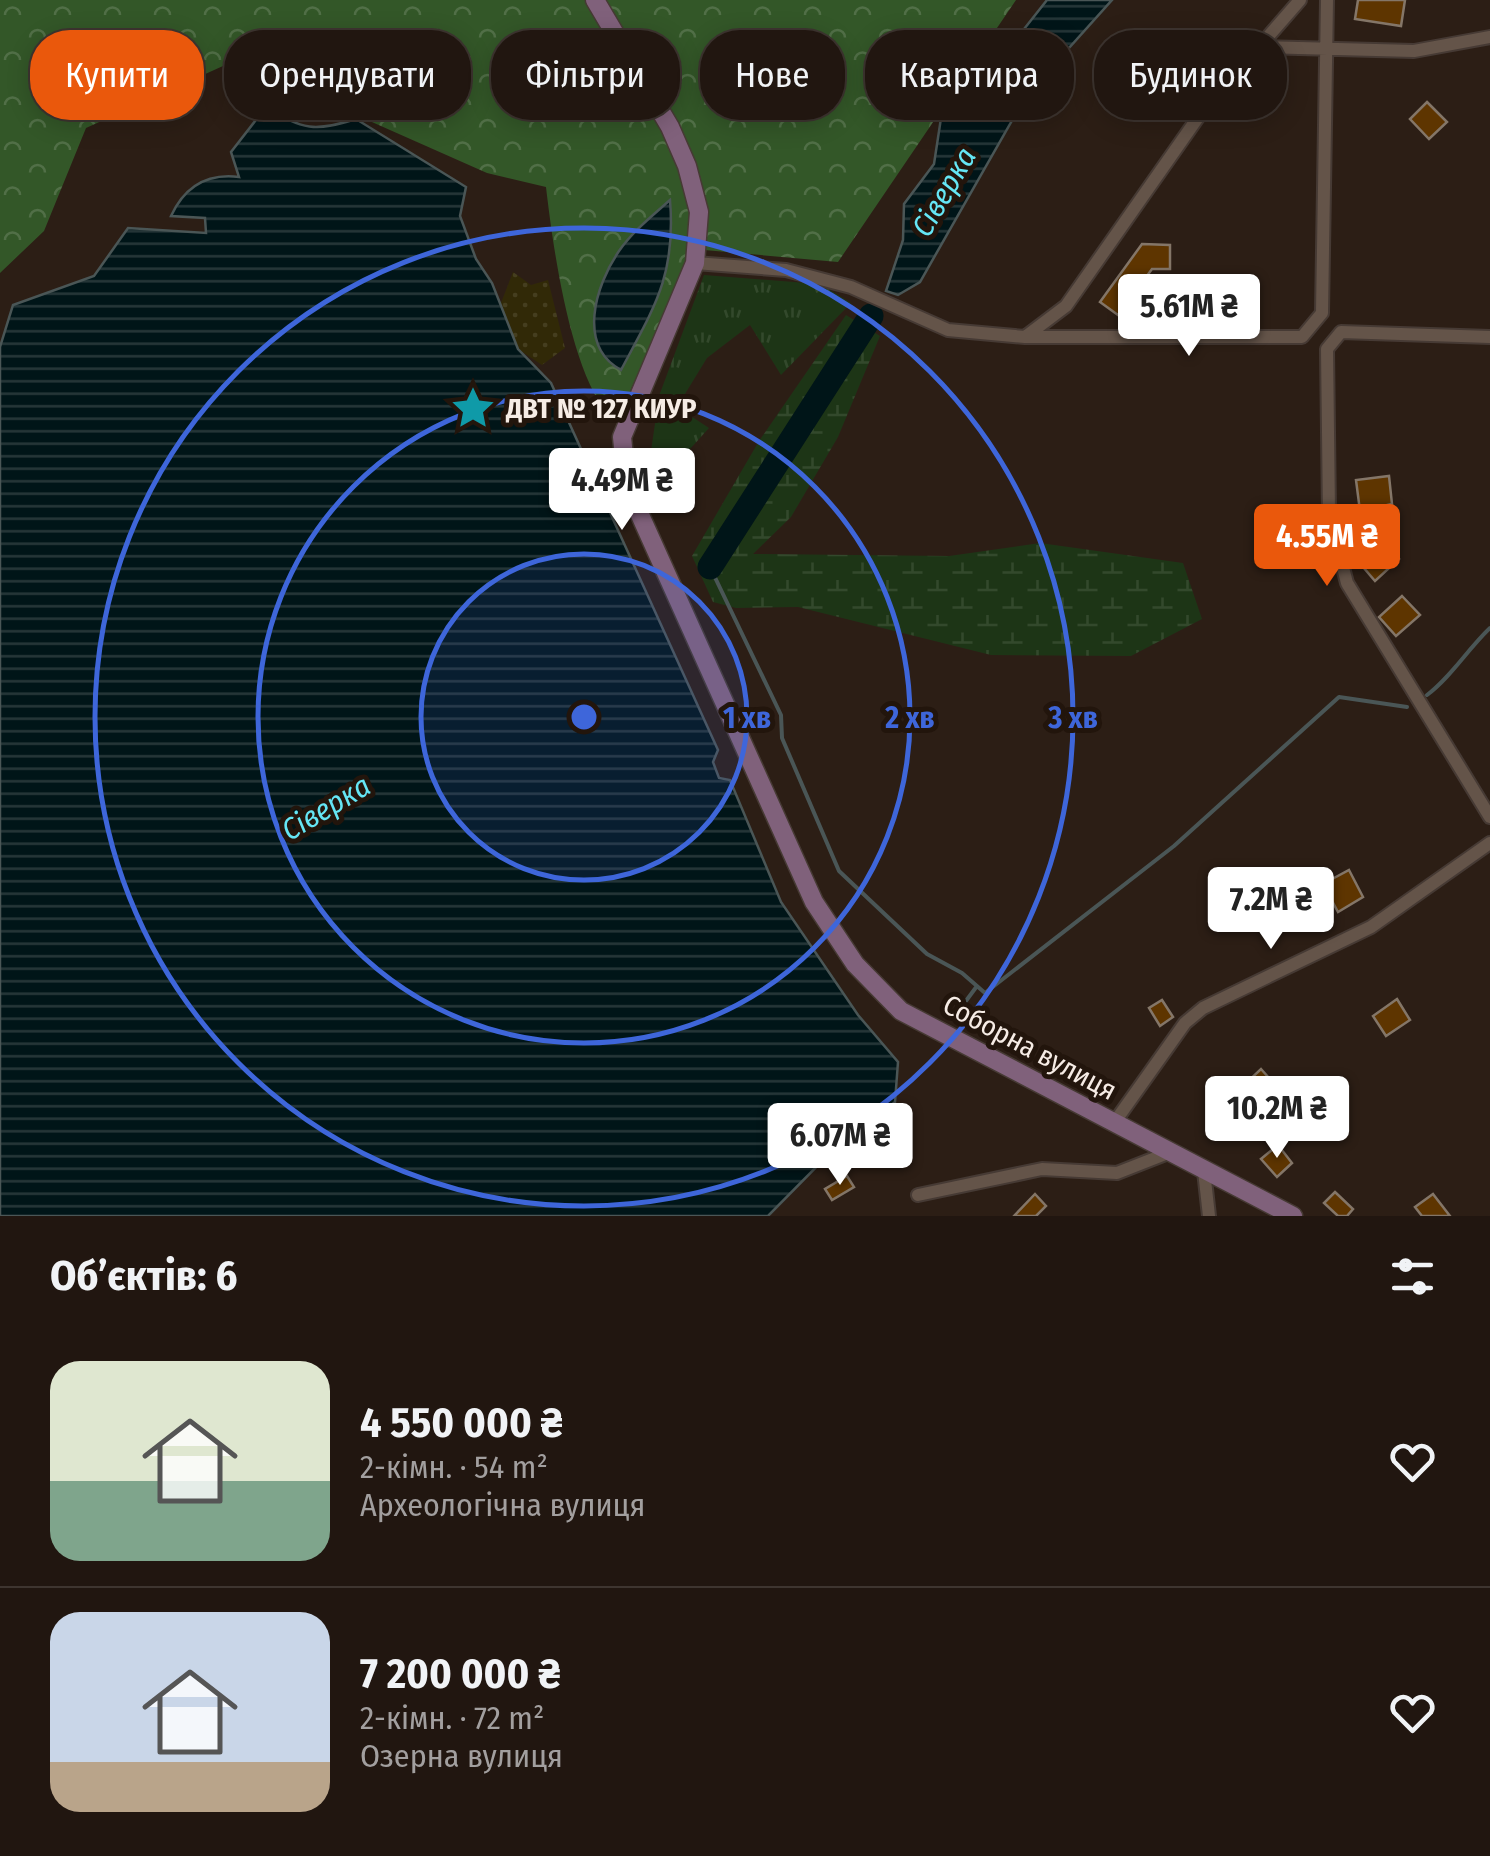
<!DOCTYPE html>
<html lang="uk">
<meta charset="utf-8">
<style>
:root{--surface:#211610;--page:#291f19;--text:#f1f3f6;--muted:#a29f9f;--line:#3e3530;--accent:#ea580c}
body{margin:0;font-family:"Fira Sans Condensed",sans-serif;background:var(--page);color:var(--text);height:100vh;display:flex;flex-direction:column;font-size:38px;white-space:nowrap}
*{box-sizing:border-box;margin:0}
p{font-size:32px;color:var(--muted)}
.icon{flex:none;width:55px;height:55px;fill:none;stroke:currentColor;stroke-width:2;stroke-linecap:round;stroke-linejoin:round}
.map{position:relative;height:1216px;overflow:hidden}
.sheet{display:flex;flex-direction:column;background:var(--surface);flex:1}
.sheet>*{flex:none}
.guide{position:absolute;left:30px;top:30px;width:1430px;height:90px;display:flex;gap:20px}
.price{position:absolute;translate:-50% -85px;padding:0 22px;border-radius:10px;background:#fff;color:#222;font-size:32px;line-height:65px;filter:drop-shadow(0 2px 5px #0008)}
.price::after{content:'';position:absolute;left:50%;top:60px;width:30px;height:22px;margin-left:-15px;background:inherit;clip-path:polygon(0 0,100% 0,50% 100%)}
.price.active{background:var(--accent);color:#fff}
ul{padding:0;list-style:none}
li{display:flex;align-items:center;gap:30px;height:250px;padding:0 50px}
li+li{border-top:2px solid var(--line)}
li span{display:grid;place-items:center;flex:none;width:280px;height:200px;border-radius:30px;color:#555}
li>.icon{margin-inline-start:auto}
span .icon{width:120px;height:120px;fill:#fffc;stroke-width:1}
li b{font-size:42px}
h2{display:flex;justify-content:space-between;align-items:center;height:120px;padding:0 50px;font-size:42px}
.pill{padding:0 35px;border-radius:40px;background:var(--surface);box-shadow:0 5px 25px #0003,0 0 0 2px var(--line);font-size:35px;line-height:90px}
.pill.active{background:var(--accent);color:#fff}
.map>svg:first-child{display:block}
.grass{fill:url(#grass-tufts)}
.forest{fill:url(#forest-crowns);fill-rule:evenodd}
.wetland{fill:url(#wetland-marsh)}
.sand{fill:url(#sand-dots)}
.water{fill:url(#water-rules);stroke:#4a5656;stroke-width:2.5}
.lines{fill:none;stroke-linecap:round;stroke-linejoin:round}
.stream{stroke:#4a5656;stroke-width:4}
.river{stroke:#001518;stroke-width:25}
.building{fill:#5e3500;stroke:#847668;stroke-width:2.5}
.street-casing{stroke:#463a34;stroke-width:16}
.secondary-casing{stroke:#463a34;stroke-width:21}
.street{stroke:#645449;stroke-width:12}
.secondary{stroke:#80617b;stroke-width:18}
.ring{fill:none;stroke:#3e66da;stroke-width:5}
.labels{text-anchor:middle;stroke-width:10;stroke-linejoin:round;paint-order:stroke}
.poi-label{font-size:28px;font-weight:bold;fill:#f6ece5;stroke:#22150c;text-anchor:start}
.street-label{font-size:28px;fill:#f6ece5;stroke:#22150c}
.water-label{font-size:30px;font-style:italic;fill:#65e6f5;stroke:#22150c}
.centre{fill:#3e66da;stroke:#22150c;stroke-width:5}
.ring-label{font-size:30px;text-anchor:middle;font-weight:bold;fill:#3e66da;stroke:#22150c;stroke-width:10;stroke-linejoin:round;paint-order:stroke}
</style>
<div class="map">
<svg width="1490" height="1216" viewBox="0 0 1490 1216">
<defs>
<pattern id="grass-tufts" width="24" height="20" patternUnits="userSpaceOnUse" patternTransform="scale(2.5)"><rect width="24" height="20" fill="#1d3516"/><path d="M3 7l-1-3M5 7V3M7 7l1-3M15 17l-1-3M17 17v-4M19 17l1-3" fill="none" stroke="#33492c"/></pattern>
<pattern id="forest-crowns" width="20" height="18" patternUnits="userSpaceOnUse" patternTransform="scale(2.5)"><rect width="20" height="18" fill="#335728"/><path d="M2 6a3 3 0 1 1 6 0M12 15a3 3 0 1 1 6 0" fill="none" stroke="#516f47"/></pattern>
<pattern id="wetland-marsh" width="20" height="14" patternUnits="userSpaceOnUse" patternTransform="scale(2.5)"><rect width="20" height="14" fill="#1d3516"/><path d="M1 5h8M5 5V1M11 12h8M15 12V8" fill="none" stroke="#33492c"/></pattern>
<pattern id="sand-dots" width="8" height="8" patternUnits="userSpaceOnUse" patternTransform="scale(2.5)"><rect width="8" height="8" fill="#312907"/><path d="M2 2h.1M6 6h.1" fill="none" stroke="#453e1f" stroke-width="1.8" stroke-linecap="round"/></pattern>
<pattern id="water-rules" width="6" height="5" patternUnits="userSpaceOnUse" patternTransform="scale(2.5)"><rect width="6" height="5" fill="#001518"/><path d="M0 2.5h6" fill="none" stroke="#263739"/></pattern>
</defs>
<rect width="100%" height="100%" fill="#2c1e15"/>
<path class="grass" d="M704 275 820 284 851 303 781 375 750 325 707 358 677 407 709 428 681 459 650 458 659 396Z"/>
<path class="forest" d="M0 0H1016L838 262 693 249 628 396 608 414C570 370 553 247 546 187L487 173 234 61 86 128 44 231 0 273ZM670 201C677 274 655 307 621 369Z"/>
<path class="wetland" d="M846 315 880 336 838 437 791 517 753 554 949 556 1040 543 1183 563 1202 619 1131 656 991 655 798 607 736 608 713 602 692 556 759 441Z"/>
<path class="sand" d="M513 272 531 285 548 280 565 348 542 365 518 349 499 308Z"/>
<path class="water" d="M1047 0H1112L1026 96 920 282 898 295 886 291 903 240 904 204 934 164 941 118 961 109Z
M266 107C303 130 315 132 356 119L466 187 460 216 476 259 492 283 518 349 551 383 718 750 713 762 719 778 730 780 781 902 858 1015 898 1062 895 1102 831 1152 768 1216H0V347L13 305 94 276 128 228 206 233 205 218 171 216C185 186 207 173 239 177L231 152Z
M670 200C676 275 655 306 621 370 577 346 595 286 619 251 633 231 652 216 670 200Z"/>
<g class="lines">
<path class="stream" d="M710 567 781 715 782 738 839 871 927 954 962 973 985 993 1174 846 1339 697 1407 707
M1427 695C1451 677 1467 650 1490 628
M960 1009 977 986"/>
<path class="river" d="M710 567 871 316"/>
</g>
<path class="building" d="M1358 0H1405L1401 26 1355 19Z
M1187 30 1209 51 1178 84 1156 63Z
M1427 102 1447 122 1429 139 1410 119Z
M1142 244 1170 245V269H1152L1118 315 1100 302Z
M1389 476 1392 504 1360 511 1356 480Z
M1382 539 1399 559 1375 581 1358 561Z
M1402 596 1420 615 1396 636 1379 617Z
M1349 870 1363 897 1338 912 1323 884Z
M1397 999 1410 1020 1386 1036 1373 1016Z
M1162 1000 1173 1017 1160 1026 1149 1008Z
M1261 1069 1278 1088 1242 1121 1226 1102Z
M1278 1145 1292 1163 1277 1177 1261 1159Z
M847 1176 854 1187 832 1200 825 1189Z
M1335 1192 1353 1209 1347 1216H1338L1324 1203Z
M1035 1194 1046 1206 1036 1216H1014Z
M1433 1194 1450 1216H1422L1415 1207Z"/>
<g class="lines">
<g class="street-casing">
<path id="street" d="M1258 47 1414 51 1490 37
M695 263 786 270 851 287 948 330 1025 337 1066 306 1199 116 1300 0
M1025 337H1302L1322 313 1327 0
M1490 337 1341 332 1327 349 1329 514 1347 583 1490 817
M1114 1123 1185 1023 1203 1008 1371 927 1490 843
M1204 1171 1209 1216
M918 1195 1042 1169 1117 1173 1168 1153"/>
</g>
<g class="secondary-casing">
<path id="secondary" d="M595 0 670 127 687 166 699 212 695 263 622 437 627 486 814 902 855 964 901 1011 1293 1216"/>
</g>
<use href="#street" class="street"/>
<use href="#secondary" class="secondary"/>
</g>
<circle cx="584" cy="717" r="163" fill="#3e66da" fill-opacity=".12"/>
<g class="ring">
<circle cx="584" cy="717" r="163"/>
<circle cx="584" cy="717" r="326"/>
<circle cx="584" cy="717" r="489"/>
</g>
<defs>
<g id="sight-bare" transform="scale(3.45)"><path d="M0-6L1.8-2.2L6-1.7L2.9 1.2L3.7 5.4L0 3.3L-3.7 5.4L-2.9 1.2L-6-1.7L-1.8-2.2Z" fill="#0f9aa8" stroke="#22150c" stroke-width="2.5" paint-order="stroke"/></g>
</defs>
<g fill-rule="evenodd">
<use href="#sight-bare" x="473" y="408"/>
</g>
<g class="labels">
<g class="poi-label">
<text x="506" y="418">ДВТ № 127 КИУР</text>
</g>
<g class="street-label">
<text transform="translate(1030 1047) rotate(28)" y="10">Соборна вулиця</text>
</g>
<g class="water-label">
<text transform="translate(944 192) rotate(-60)" y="10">Сіверка</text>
<text transform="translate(326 808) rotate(-31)" y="10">Сіверка</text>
</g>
</g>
<circle cx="584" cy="717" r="15" class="centre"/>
<g class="ring-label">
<text x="747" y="728">1 хв</text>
<text x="910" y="728">2 хв</text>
<text x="1073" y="728">3 хв</text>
</g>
</svg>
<b class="price" style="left:1189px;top:359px">5.61M ₴</b>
<b class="price" style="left:622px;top:533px">4.49M ₴</b>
<b class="price active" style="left:1327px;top:589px">4.55M ₴</b>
<b class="price" style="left:1271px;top:952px">7.2M ₴</b>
<b class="price" style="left:1277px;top:1161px">10.2M ₴</b>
<b class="price" style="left:840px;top:1188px">6.07M ₴</b>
<div class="guide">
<a class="pill active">Купити</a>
<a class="pill">Орендувати</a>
<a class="pill">Фільтри</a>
<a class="pill">Нове</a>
<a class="pill">Квартира</a>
<a class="pill">Будинок</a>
</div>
</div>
<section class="sheet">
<h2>Об’єктів: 6<svg class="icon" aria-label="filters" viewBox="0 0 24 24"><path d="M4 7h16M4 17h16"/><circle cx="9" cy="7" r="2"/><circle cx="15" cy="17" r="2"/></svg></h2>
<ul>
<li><span style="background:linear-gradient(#dfe7d0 60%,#7fa58c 0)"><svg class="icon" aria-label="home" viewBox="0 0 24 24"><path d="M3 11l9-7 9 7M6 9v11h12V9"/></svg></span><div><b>4 550 000 ₴</b><p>2-кімн. · 54 m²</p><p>Археологічна вулиця</p></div><svg class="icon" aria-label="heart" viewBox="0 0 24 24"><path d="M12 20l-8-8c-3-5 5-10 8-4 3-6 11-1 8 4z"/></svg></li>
<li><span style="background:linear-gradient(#c9d6e8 75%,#b9a48a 0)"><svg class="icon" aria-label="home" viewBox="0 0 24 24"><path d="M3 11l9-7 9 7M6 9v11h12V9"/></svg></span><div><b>7 200 000 ₴</b><p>2-кімн. · 72 m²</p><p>Озерна вулиця</p></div><svg class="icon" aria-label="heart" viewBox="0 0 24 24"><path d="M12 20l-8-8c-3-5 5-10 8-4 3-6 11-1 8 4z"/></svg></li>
</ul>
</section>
